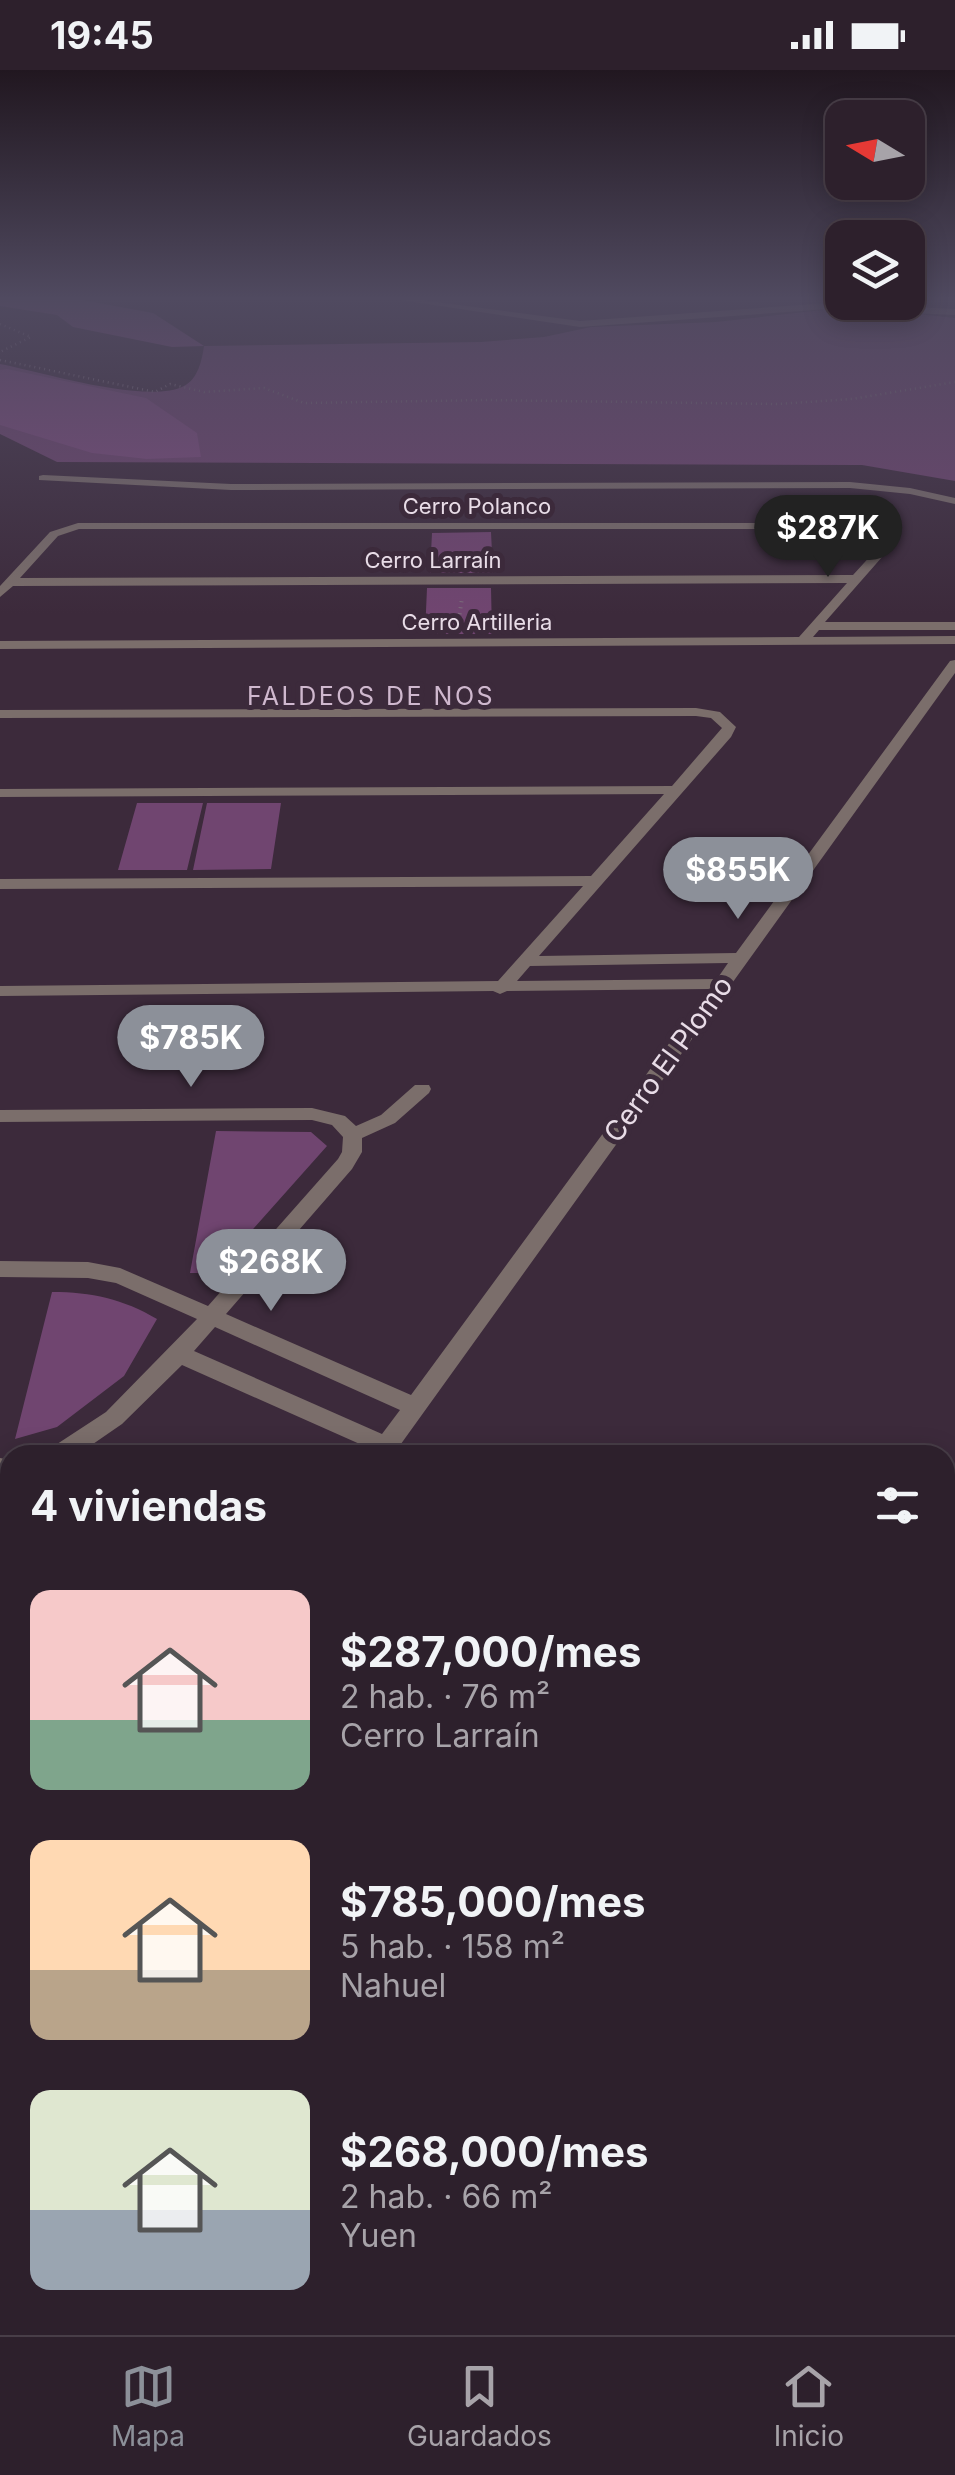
<!DOCTYPE html>
<html lang="es">
<meta charset="utf-8">
<style>
:root{--surface:#2d202c;--page:#392d38;--text:#f1f3f6;--muted:#a7a3a9;--line:#483e48;--accent:#8c9099}
body{margin:0;font-family:Inter,sans-serif;background:var(--page);color:var(--text);height:100vh;display:flex;flex-direction:column;font-size:38px;white-space:nowrap}
*{box-sizing:border-box;margin:0}
p{font-size:32px;color:var(--muted)}
.icon{flex:none;width:55px;height:55px;fill:none;stroke:currentColor;stroke-width:2;stroke-linecap:round;stroke-linejoin:round}
.map{position:relative;flex:1;overflow:hidden}
.details{position:absolute;left:0px;top:1375px;width:955px;height:890px;display:flex;flex-direction:column;background:var(--surface);border-radius:30px 30px 0 0;box-shadow:0 5px 25px #0003,0 0 0 2px var(--line)}
.details>*{flex:none}
.needle{width:65px;rotate:280deg}
.fabs{position:absolute;left:825px;top:30px;display:grid;gap:20px}
.fabs a{display:grid;place-items:center;width:100px;height:100px;border-radius:20px;background:var(--surface);box-shadow:0 5px 25px #0003,0 0 0 2px var(--line);font-size:50px}
.price{position:absolute;translate:-50% -85px;padding:0 22px;border-radius:35px;background:var(--accent);color:#fff;font-size:32px;line-height:65px;filter:drop-shadow(0 2px 5px #0008)}
.price::after{content:'';position:absolute;left:50%;top:60px;width:30px;height:22px;margin-left:-15px;background:inherit;clip-path:polygon(0 0,100% 0,50% 100%)}
.price.current{background:#222;color:#fff}
ul{padding:0;list-style:none}
li{display:flex;align-items:center;gap:30px;height:250px;padding:0 30px}
li span{display:grid;place-items:center;flex:none;width:280px;height:200px;border-radius:20px;color:#555}
li>.icon{margin-inline-start:auto}
span .icon{width:120px;height:120px;fill:#fffc;stroke-width:1}
li b{font-size:42px}
h2{display:flex;justify-content:space-between;align-items:center;height:120px;padding:0 30px;font-size:42px}
.status{display:flex;justify-content:space-between;align-items:center;height:70px;padding:0 50px;background:var(--surface);direction:ltr}
.status svg{height:28px;fill:currentColor}
.menu{display:flex;justify-content:space-around;align-items:center;height:140px;border-top:2px solid var(--line);background:var(--surface);font-size:28px;color:var(--muted)}
.menu a{display:grid;justify-items:center;gap:5px}
.menu .current{color:var(--accent)}
.map>svg:first-child{display:block}
.industrial{fill:#3d3444}
.green{fill:#704570}
.forest{fill:#814d81}
.lines{fill:none;stroke-linecap:round;stroke-linejoin:round}
.path-far1{stroke:#7c6c7b;stroke-width:2.5;stroke-dasharray:1 4;stroke-linecap:butt}
.path{stroke:#7c6c7b;stroke-width:4;stroke-dasharray:1 5;stroke-linecap:butt}
.minor{fill:#7b6e6b;fill-rule:evenodd}
.primary{fill:#c6aaa4;fill-rule:evenodd}
.labels{text-anchor:middle;stroke-width:10;stroke-linejoin:round;paint-order:stroke}
.far-street-label{font-size:22px;fill:#e8dce7;stroke:#3c2a3b}
.far-neighbourhood-label{font-size:25px;letter-spacing:2.5px;fill:#cfb8ce;stroke:#3c2a3b}
.street-label{font-size:28px;fill:#e8dce7;stroke:#3c2a3b}
</style>
<div class="status"><b>19:45</b><svg viewBox="0 0 49 12"><path d="M0 12V9h3v3zM5 12V6h3v6zM10 12V3h3v9zM15 12V0h3v12zM26 1h20v11H26zM47 4h2v5h-2z"/></svg></div>
<div class="map">
<svg width="955" height="2265" viewBox="0 0 955 2265">
<rect width="100%" height="100%" fill="#3c2a3b"/>
<path class="industrial" d="M0 2032H10V2255H839L831 2265H0Z"/>
<path class="green" d="M850 237 955 248V411L862 395 57 392 0 364V294C43 302 147 335 184 316 198 309 202 290 204 276L481 272 544 267 591 257 716 252Z
M491 462 493 503H430L432 463Z
M427 518H491L492 564H425Z
M137 733H203L187 800H118Z
M207 733H281L271 799 193 800Z
M216 1061 311 1062 327 1076 221 1195 210 1203H190Z
M52 1222C92 1222 123 1229 157 1249L124 1306 57 1357 15 1369Z"/>
<path class="forest" d="M0 227H66L153 243 204 276 172 277 73 257 57 245 0 236Z
M7 299 146 328 197 363 201 387 147 389 92 383 0 355V300Z"/>
<g class="lines">
<path class="path-far1" d="M0 254 31 267 0 282
M0 290 155 322 170 314 204 322 264 318 304 333 485 330 777 334 852 329 955 312"/>
<path class="path" d="M458 556 462 528"/>
<path class="minor" d="M381 227H399L580 251 828 233 955 239V245L828 239 580 257Z
M43 405 231 414 850 412 910 418 955 428V434L910 424 850 418 231 420 39 410V406Z
M78 453H866L892 459 897 470 825 552H955V560H819L813 567 955 566V574L0 579V571L799 567 847 513 13 516 0 527V516L50 462ZM79 459H866L883 463 885 470 853 505 20 508 58 466Z
M955 590V603L393 1385H368L371 1379 182 1295 122 1354 77 1385H47L51 1378 106 1342 197 1249 116 1213 88 1208 0 1207V1191L88 1192 120 1198 208 1236 338 1089 342 1082 343 1067 332 1055 312 1050 0 1052V1040L312 1038 345 1046 356 1056 381 1045 415 1015H429L431 1019 429 1023 395 1053 362 1068V1082L352 1099 226 1244 411 1325 709 919 507 921 500 924 493 921 0 926V916L498 911 583 816 0 819V809L591 806 664 724 0 727V719L672 716 722 658 711 648 696 646 0 648V640L696 638 720 642 736 657 731 667 539 886 736 883 950 591ZM728 893 717 909 517 911 530 896ZM215 1257 400 1340 382 1364 194 1281Z
M0 1388 10 1390V1427L0 1431Z
M10 1814V1889L0 1893V1818Z
M955 2166V2209L945 2213V2170Z
M881 2255H918L914 2265H877Z"/>
<path class="primary" d="M0 1880H10V1918H0Z
M945 1890H955V1928H945Z
M0 1929H10V1967H0Z"/>
</g>
<linearGradient id="sky" x2="0" y2="1"><stop stop-color="#211720"/><stop offset="0.42" stop-color="#504a60"/><stop offset="1" stop-color="#504a60" stop-opacity="0"/></linearGradient>
<rect width="955" height="544" fill="url(#sky)"/>
<g class="labels">
<g class="far-street-label">
<text x="477" y="444">Cerro Polanco</text>
<text x="433" y="498">Cerro Larraín</text>
<text x="477" y="560">Cerro Artilleria</text>
</g>
<g class="far-neighbourhood-label">
<text x="371" y="635">FALDEOS DE NOS</text>
</g>
<g class="street-label">
<text transform="translate(668 989) rotate(-54)" y="10">Cerro El Plomo</text>
</g>
</g>
</svg>
<div class="fabs">
<a><svg class="needle" viewBox="-14 -14 28 28"><path d="M0-13l5 13h-10z" fill="#e53935"/><path d="M0 13l5-13h-10z" fill="#a7a3a9"/></svg></a>
<a><svg class="icon" aria-label="layers" viewBox="0 0 24 24"><path d="M12 4l9 5-9 5-9-5zM3 14l9 5 9-5"/></svg></a>
</div>
<b class="price current" style="left:828px;top:510px">$287K</b>
<b class="price" style="left:738px;top:852px">$855K</b>
<b class="price" style="left:191px;top:1020px">$785K</b>
<b class="price" style="left:271px;top:1244px">$268K</b>
<section class="details">
<h2>4 viviendas<svg class="icon" aria-label="filters" viewBox="0 0 24 24"><path d="M4 7h16M4 17h16"/><circle cx="9" cy="7" r="2"/><circle cx="15" cy="17" r="2"/></svg></h2>
<ul>
<li><span style="background:linear-gradient(#f6c9c9 65%,#7fa58c 0)"><svg class="icon" aria-label="home" viewBox="0 0 24 24"><path d="M3 11l9-7 9 7M6 9v11h12V9"/></svg></span><div><b>$287,000/mes</b><p>2 hab. · 76 m²</p><p>Cerro Larraín</p></div></li>
<li><span style="background:linear-gradient(#ffd9b3 65%,#b9a48a 0)"><svg class="icon" aria-label="home" viewBox="0 0 24 24"><path d="M3 11l9-7 9 7M6 9v11h12V9"/></svg></span><div><b>$785,000/mes</b><p>5 hab. · 158 m²</p><p>Nahuel</p></div></li>
<li><span style="background:linear-gradient(#dfe7d0 60%,#9aa5b1 0)"><svg class="icon" aria-label="home" viewBox="0 0 24 24"><path d="M3 11l9-7 9 7M6 9v11h12V9"/></svg></span><div><b>$268,000/mes</b><p>2 hab. · 66 m²</p><p>Yuen</p></div></li>
</ul>
</section>
</div>
<nav class="menu">
<a class="current"><svg class="icon" aria-label="map" viewBox="0 0 24 24"><path d="M3 6l6-2 6 2 6-2v14l-6 2-6-2-6 2zM9 4v14M15 6v14"/></svg>Mapa</a>
<a><svg class="icon" aria-label="saved" viewBox="0 0 24 24"><path d="M7 4h10v16l-5-4-5 4z"/></svg>Guardados</a>
<a><svg class="icon" aria-label="home" viewBox="0 0 24 24"><path d="M3 11l9-7 9 7M6 9v11h12V9"/></svg>Inicio</a>
</nav>
